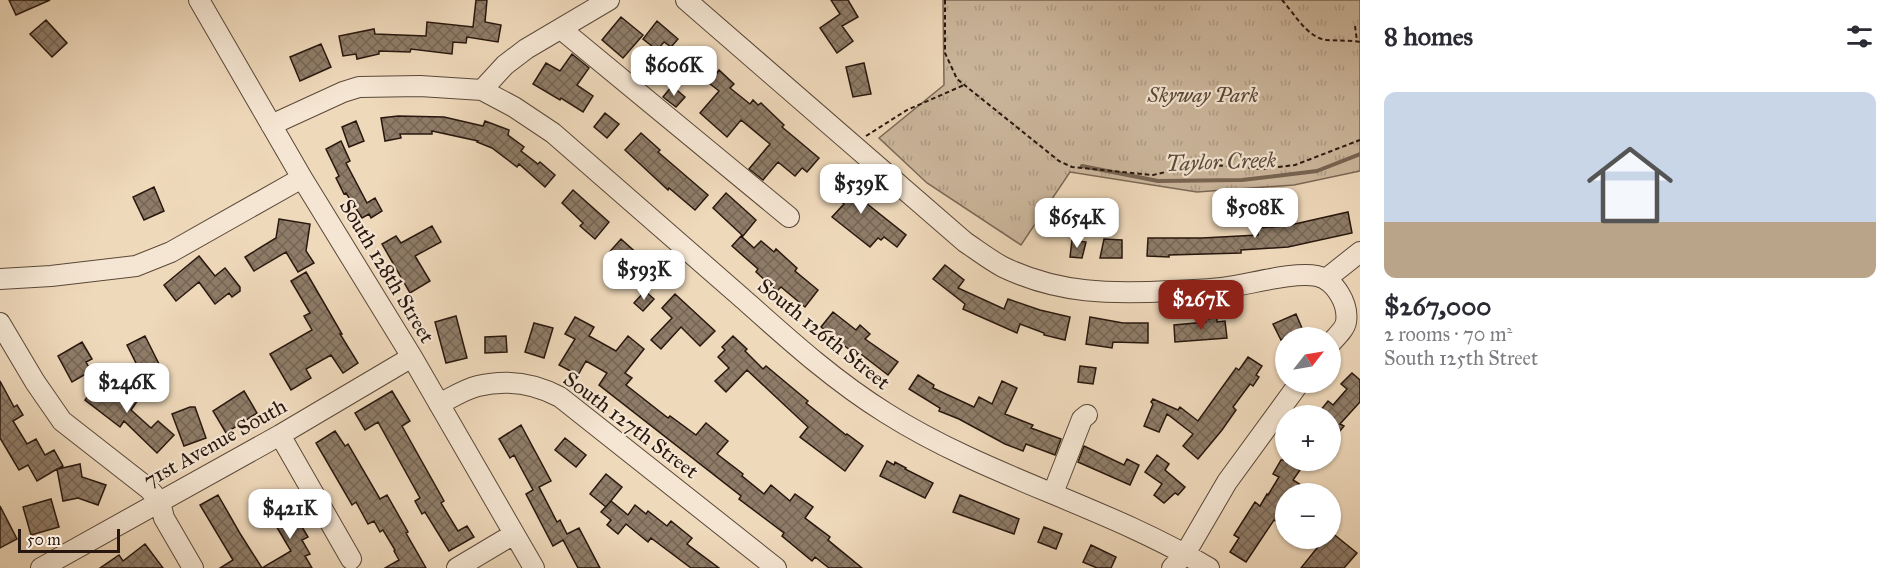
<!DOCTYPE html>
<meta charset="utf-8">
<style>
:root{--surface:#fff;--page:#f2f2f3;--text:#2b2b33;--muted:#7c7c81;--accent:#8f2418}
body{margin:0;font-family:"IM FELL Great Primer",serif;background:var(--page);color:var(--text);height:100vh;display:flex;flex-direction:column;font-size:22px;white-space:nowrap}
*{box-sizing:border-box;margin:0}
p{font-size:20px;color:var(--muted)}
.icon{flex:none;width:33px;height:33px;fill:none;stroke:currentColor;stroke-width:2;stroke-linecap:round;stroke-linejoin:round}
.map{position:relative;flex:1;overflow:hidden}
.panel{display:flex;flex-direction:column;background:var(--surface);width:540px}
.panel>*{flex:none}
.needle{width:39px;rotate:59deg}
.buttons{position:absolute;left:1275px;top:327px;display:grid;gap:12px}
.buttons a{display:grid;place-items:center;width:66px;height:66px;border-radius:50%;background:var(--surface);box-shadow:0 2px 4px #0004;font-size:30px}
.scale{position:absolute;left:18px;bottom:15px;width:102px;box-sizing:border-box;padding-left:6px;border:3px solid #28170e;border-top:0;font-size:16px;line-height:21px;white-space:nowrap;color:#28170e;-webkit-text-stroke:4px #f5e6d3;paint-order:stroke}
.price{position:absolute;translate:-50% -51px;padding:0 14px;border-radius:12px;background:#fff;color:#222;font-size:20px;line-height:39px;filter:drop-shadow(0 2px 3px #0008)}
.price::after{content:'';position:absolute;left:50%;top:36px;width:18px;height:14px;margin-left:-9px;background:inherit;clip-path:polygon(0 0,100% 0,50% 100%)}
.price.current{background:var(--accent);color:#fff}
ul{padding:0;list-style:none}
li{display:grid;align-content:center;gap:12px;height:318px;padding:0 24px}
li span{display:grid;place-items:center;height:186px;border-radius:12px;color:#555}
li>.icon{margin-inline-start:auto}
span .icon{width:108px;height:108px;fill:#fffc;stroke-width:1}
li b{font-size:26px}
h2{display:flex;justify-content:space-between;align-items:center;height:72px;padding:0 24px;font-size:26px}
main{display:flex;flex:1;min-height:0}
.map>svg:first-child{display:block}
.park{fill:url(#park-tufts);stroke:#7a6856;stroke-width:1.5}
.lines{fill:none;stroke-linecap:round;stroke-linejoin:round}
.stream{stroke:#776452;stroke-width:4}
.building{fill:url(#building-cross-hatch);stroke:#28170e;stroke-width:1.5}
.minor-casing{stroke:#5a4839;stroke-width:22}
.path{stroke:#28170e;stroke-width:2;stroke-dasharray:4.5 3;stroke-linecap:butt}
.minor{stroke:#f5e6d3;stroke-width:20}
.labels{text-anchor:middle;stroke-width:4.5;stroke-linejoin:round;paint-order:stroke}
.park-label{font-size:21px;font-style:italic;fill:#5a4739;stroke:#f5e6d3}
.street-label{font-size:21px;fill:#28170e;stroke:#f5e6d3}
.water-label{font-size:22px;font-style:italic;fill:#5c4a3c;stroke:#f5e6d3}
</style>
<main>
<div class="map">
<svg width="1360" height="568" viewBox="0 0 1360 568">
<defs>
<pattern id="park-tufts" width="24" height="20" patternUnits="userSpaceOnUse" patternTransform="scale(1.5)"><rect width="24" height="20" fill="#cdb89e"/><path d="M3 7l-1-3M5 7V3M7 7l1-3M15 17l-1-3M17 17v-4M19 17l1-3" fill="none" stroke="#b09d87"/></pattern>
<pattern id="building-cross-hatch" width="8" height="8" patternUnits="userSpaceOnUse" patternTransform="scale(1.5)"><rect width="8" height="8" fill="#8f7c68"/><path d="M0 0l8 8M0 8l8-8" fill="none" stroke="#756554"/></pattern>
</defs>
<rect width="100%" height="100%" fill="#efd9bb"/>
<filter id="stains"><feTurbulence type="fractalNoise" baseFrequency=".00333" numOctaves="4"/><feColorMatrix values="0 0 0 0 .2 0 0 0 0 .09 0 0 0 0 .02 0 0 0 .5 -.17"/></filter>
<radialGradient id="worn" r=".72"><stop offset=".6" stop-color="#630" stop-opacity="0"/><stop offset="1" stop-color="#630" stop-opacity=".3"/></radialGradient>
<path class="park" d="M943 0H1360V171L1294 185 1197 192 1070 172 1021 245 927 183 879 138 944 85Z"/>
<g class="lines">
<path class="stream" d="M1082 166 1158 181 1242 180 1317 171 1360 154"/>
</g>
<path class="building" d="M9 0H50L16 15Z
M476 0H487L485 22 501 25 498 42 467 37 466 43 453 42 452 54 411 49 410 52 379 51V54L357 59 356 54 343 56 339 36 374 29 375 34 426 36 427 22 473 27Z
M831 0H848L858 17 842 26 853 41 837 53 820 28 840 14Z
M621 17 643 35 623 58 602 40Z
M46 20 67 43 52 57 30 34Z
M657 21 678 39 671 47 664 42 657 50 643 39Z
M321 44 331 67 300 81 290 57Z
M694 51 717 73 719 70 734 84 730 88 750 104 753 100 758 105 761 103 784 125 782 127 819 158 807 172 802 168 795 176 778 162 763 180 749 169 770 144 741 120 727 137 700 113 719 91 700 76 699 78 683 63Z
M572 54 589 68 577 85 593 96 583 112 561 98 560 100 533 84 546 63 560 71Z
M864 63 871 94 853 97 846 67Z
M672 86 685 97 676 107 663 97Z
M605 113 619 124 607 138 594 127Z
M398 116 444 117 483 126 485 121 509 130 508 135 524 147 521 151 538 164 540 162 555 175 545 187 519 164 517 167 492 148 477 142 478 141 432 131V134H400L401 138 385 141 381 118Z
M356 121 364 141 349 147 342 127Z
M641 133 660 150 658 152 708 195 695 210 669 188 668 190 625 150Z
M341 141 350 161 346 163 367 203 375 198 382 211 371 218 369 214 362 218 346 193 344 194 336 178 339 176 326 149Z
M836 172 853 189 851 191 906 235 897 247 884 237 881 240 878 238 870 247 832 217 844 204 823 185Z
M154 187 164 211 144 220 133 197Z
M573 190 609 222 595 239 580 226 583 223 562 203Z
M726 193 756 220 743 236 713 208Z
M1348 212 1352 233 1288 247 1241 250V253L1169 255V257L1147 256 1148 238H1202L1258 235V228L1286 226Z
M279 219 310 224 306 251 314 263 298 272 286 252 254 271 245 257 276 238Z
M432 226 441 242 415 256 430 281 410 293 382 244 396 236 401 243Z
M741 236 754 248 761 241 774 252 776 249 797 268 795 271 818 290 805 307 781 287 777 291 756 272 758 269 732 246Z
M621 239 662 276 648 290 622 265 620 268 606 256Z
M1104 239 1122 240V258H1100Z
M1072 240 1086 242 1082 258 1070 257Z
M199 256 215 276 225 268 240 287V291L232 297 229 293 215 304 199 282 176 301 164 285Z
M945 265 964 280 958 288 1004 309 1008 299 1040 310 1070 317 1065 340 1044 335V333L1020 324 1017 333 963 309 965 304 933 279Z
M306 272 342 334H340L358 363 343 373 331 355 306 369 311 378 291 390 270 354 312 330 304 316 310 313 291 281Z
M645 291 654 299 643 311 634 303Z
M675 294 715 331 700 346 681 327 661 349 651 340 672 318 662 308Z
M833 312 856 330 860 325 870 334 865 339 898 362 888 375 853 348 851 351 821 327Z
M1296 314 1304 333 1294 338H1286L1281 340 1273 324Z
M456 316 467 358 446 363 435 322Z
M575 317 594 327 589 336 616 351 628 336 644 349 625 373 632 378 626 385 668 418 670 416 696 435 706 423 728 441 717 454 743 474 742 476 764 494 771 485 790 501 795 494 813 507 805 518 830 537 828 540 862 568H829L815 557 812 561 782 536 784 533 739 499 741 496 599 385 607 373 586 361 578 375 559 365 575 339 565 334Z
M1090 317 1123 323H1148V343L1113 342 1112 348 1086 344Z
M1217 318V322L1225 321 1227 338 1175 342 1174 325 1206 322 1205 319Z
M534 323 553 328 544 358 525 352Z
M145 336 164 374 146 383 127 345Z
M506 336 507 352 485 353V337Z
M733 336 747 349 745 351 763 369 766 366 808 401 806 403 846 435 847 434 863 446 845 471 800 437 808 427 747 370 726 392 715 381 729 368 718 357 725 350 722 347Z
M82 342 92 359 86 362 91 371 72 382 58 356Z
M1248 357 1262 366 1256 375 1259 377 1253 386 1250 384 1233 407 1236 410 1222 430 1198 459 1183 446 1193 434 1167 414 1159 432 1144 426 1153 404 1151 402 1153 399 1178 410 1180 407 1198 421 1236 368 1239 370Z
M1080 366 1096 368 1093 384 1078 382Z
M1352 373 1360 380V402L1340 424 1344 426 1330 443V416H1316L1328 401 1333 405 1347 389 1341 384Z
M918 375 934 385 933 388 974 407 979 397 992 404 1002 381 1017 388 1005 414 1033 425 1031 428 1061 439 1055 455 1026 444 1023 451 1005 444 959 419 939 411 940 408 909 389Z
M0 381 14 407 17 405 23 415 13 421 27 444 36 439 45 455 54 450 63 466 58 469 80 464 82 477 106 485 98 505 78 498 63 501 57 469 37 481 28 465 19 470 0 438Z
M110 381 138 400 131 410 151 428 158 421 174 435 157 453 124 421 120 427 85 400 98 383 103 391Z
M244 391 257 413 226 433 213 411Z
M392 391 410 421 402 426 444 501 441 503 458 531 467 526 474 537 449 551 425 512 422 514 415 501 420 498 378 422 365 430 355 413Z
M190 407H195L206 438 184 446 172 414Z
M521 425 551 481 539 487 557 522 560 520 567 534 579 528 600 568H578L563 540 553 546 526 494 533 490 514 455 510 458 499 439Z
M335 431 345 446 348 444 380 499 387 495 408 532 406 533 426 568H385L399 560 394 551 395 550 383 530 380 532 374 521 368 524 356 502 352 505 316 443Z
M565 438 586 455 576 467 555 450Z
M1084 446 1124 465 1127 459 1139 465 1130 485 1078 462Z
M1157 455 1169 464 1165 470 1185 487 1178 495 1175 493 1164 503 1154 495 1162 484 1145 472Z
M1281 460H1307L1293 480 1301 485 1296 494H1286V509L1277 522 1274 520 1246 562 1230 552 1239 538 1234 535 1255 502 1260 506 1267 494 1268 495 1279 477 1273 474Z
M887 461 894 465 895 462 906 468 905 469 933 483 925 498 880 476Z
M606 474 622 487 606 507 590 494Z
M218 495 241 535 262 568H220L233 560 200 505Z
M960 495 1019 519 1014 534 953 512Z
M51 499 59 527 31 535 23 507Z
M611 501 628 515 635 505 646 514 648 511 667 526 671 521 692 538 687 544 719 568H691L651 538 648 542 626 524 618 534 607 525 611 520 601 512Z
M288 503 308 537 302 540 310 554 305 556 312 568H262L291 551 269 514Z
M0 506 17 539 0 548Z
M1044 527 1062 534 1056 549 1038 542Z
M1331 532 1357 553 1344 568H1301L1325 538H1330Z
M145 544 163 568H100L119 555 123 561Z
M1091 545 1116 557 1111 568H1097L1083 562Z"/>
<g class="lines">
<g class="minor-casing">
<path id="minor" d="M199 0 302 178 412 357 534 568
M686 0 965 242C977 250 990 260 1003 267 1059 294 1111 294 1172 291 1189 290 1206 290 1222 288 1248 285 1294 271 1317 276 1335 280 1349 304 1346 322 1345 329 1335 338 1330 344
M561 29 789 217
M482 90 514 107 553 133C615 187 678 242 741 297 787 338 833 380 886 413 987 477 1106 506 1209 568
M271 125 343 92 359 87 420 86 482 90 505 65 526 49 609 0
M0 279 51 276 136 266 171 252 302 178
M1326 279 1360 252
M0 323 35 382 62 421 149 489 160 502 164 518 193 568
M439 404C451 398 465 389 478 386 507 379 534 383 560 397L776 568
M280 435 351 559
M1053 493 1082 419 1087 415
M41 568 280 435 412 357
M457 568 514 534
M1172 568 1185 554 1227 482 1300 382"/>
</g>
<path class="path" d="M945 0V53L957 79 1059 161 1072 167 1153 175 1199 164 1263 169 1295 165 1360 140
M1282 0C1295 14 1307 38 1327 40 1338 41 1349 40 1360 42
M1355 26 1357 41
M866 136 907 110 964 85"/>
<use href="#minor" class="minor"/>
</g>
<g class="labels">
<g class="park-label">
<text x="1203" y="102">Skyway Park</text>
</g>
<g class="street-label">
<text transform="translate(387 271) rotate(59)" y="7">South 128th Street</text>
<text transform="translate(824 334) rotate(39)" y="7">South 126th Street</text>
<text transform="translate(631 425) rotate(37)" y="7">South 127th Street</text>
<text transform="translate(215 443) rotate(-29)" y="7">71st Avenue South</text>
</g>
<g class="water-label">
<text transform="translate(1221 161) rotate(-2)" y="8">Taylor Creek</text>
</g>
</g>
<rect width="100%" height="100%" filter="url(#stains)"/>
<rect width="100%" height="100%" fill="url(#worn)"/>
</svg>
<div class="buttons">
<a><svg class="needle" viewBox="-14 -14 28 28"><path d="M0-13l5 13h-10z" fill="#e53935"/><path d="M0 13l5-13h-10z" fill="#7c7c81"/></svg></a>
<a>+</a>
<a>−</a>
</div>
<div class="scale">50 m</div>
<b class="price" style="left:674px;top:97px">$606K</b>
<b class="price" style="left:861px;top:215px">$539K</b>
<b class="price" style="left:1255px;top:239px">$508K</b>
<b class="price" style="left:1077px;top:249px">$654K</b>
<b class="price" style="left:644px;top:301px">$593K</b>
<b class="price current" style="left:1201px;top:331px">$267K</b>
<b class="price" style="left:127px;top:414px">$246K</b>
<b class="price" style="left:290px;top:540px">$421K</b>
</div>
<section class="panel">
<h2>8 homes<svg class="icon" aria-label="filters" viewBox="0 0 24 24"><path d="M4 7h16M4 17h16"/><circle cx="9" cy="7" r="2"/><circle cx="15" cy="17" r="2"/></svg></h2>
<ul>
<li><span style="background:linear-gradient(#c9d6e8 70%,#b9a48a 0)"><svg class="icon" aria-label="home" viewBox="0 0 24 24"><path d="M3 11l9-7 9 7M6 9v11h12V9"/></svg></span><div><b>$267,000</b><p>2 rooms · 70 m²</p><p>South 125th Street</p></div></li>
</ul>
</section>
</main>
